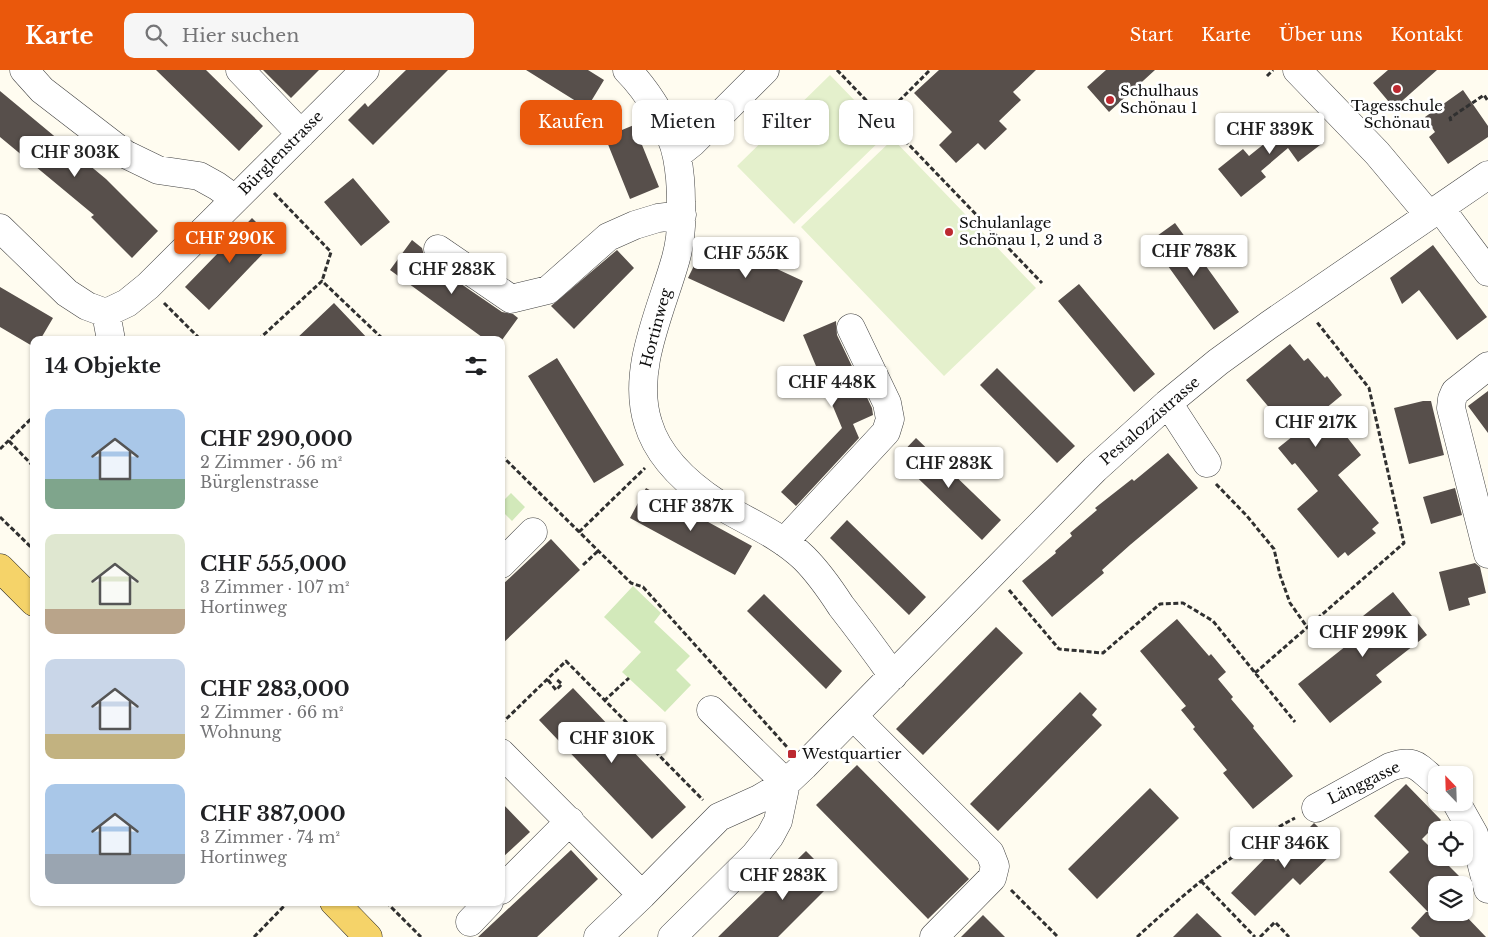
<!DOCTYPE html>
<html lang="de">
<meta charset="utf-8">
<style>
:root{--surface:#fff;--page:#f6f6f6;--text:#202124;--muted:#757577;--accent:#ea580c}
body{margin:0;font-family:"Libre Baskerville",serif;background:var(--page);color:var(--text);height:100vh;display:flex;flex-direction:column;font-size:19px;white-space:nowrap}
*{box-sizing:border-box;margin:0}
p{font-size:16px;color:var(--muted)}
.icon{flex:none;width:28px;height:28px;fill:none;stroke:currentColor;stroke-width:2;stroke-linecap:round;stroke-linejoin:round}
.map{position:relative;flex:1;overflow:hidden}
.panel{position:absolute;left:30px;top:266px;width:475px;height:570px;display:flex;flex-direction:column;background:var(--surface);border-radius:10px;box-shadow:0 1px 4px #0004}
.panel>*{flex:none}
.guide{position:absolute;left:520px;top:30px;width:475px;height:45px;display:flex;gap:10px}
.needle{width:32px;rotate:337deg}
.controls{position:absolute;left:1428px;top:696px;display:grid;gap:10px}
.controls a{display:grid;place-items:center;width:45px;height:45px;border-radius:10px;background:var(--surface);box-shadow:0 1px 4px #0004;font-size:25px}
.price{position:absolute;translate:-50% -42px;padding:0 11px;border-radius:5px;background:#fff;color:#222;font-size:16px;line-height:32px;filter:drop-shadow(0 1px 2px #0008)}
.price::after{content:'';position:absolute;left:50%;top:30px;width:15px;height:11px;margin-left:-8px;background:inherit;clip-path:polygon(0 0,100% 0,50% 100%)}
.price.current{background:var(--accent);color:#fff}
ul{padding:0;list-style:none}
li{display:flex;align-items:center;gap:15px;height:125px;padding:0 15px}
li span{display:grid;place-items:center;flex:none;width:140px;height:100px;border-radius:10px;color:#555}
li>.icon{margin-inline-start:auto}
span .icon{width:60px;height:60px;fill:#fffc;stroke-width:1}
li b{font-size:21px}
h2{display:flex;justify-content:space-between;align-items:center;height:60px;padding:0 15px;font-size:21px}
.chip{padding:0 18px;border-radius:10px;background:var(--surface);box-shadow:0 1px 4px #0004;font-size:18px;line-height:45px}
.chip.current{background:var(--accent);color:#fff}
header{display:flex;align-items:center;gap:30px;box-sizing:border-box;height:70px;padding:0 25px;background:var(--accent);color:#fff}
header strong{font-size:24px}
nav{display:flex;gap:28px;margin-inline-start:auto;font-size:18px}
.search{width:350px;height:45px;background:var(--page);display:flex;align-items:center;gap:12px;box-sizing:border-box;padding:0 18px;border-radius:10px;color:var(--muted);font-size:19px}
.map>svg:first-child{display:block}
.green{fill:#d2e9ba}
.pitch{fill:#e4f0cc}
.building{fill:#574f4b}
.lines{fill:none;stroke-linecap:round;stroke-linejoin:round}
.minor-casing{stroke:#414141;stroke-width:29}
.major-casing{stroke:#1f1f1f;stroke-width:29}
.path{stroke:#303030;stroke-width:3;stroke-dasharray:5 2.5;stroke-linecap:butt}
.minor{stroke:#fff;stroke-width:28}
.major{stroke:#f5d369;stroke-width:28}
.poi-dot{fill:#bc2930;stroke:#fff;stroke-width:2}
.labels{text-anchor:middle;stroke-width:5;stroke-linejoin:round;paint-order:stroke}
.poi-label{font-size:15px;fill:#0e0e0e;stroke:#fff;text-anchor:start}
.street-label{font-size:15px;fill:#0e0e0e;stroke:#fff}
</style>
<header>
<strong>Karte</strong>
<div class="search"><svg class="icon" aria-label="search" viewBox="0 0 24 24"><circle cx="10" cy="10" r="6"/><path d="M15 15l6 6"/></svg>Hier suchen</div>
<nav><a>Start</a><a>Karte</a><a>Über uns</a><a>Kontakt</a></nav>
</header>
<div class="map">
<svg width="1488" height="867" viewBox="0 0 1488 867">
<rect width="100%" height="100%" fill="#fffcf0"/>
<path class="green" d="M511 423 525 437 512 451 501 440V433Z
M633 516 661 543 654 552 690 586 676 600 691 615 665 642 622 602 641 582 604 547Z"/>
<path class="pitch" d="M830 5 887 64 794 154 737 96Z
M893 69 1036 218 944 306 801 157Z"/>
<path class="building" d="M156 0H206L263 56 239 81Z
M263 0H319L291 28Z
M406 0H448L373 75 348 50 365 33 368 37Z
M526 0H588L604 10 587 38Z
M939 0H1036L1013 22 1021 30 999 51 1007 59 985 80 978 73 956 93 939 75 952 62 914 23Z
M1106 0H1155L1109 42 1087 17Z
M1388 0H1437L1394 38 1373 13Z
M1463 20 1488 56V67L1448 94 1429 67 1435 62 1425 47Z
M0 21 106 109 158 161 132 188 91 147 94 145 0 67Z
M1301 44 1324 72 1298 92 1288 78 1261 101 1266 107 1241 127 1218 99 1243 79 1249 86Z
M634 55 659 117 630 129 605 67Z
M353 108 390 152 361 176 324 132Z
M252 148 275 171 209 240 185 217Z
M1175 153 1239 242 1214 260 1150 171Z
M708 167 803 211 784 252 688 208Z
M412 170 422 178 424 185 429 192 502 242 513 244 518 248 502 270H486L390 200Z
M1433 175 1487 247 1457 270 1419 220 1402 234 1390 208Z
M617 180 634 198 574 259 551 236Z
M1079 214 1155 304 1134 322 1058 231Z
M0 217 53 248 40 270H34V277L0 257Z
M334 233 369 270H295Z
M836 251 837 265 872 338 873 345 853 354 859 368 796 436 781 422 842 358 803 265Z
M1290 274 1304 291 1308 288 1325 308 1327 306 1342 325 1325 339 1361 385 1338 405 1379 453 1372 459 1376 463 1348 486 1345 482 1338 488 1297 439 1318 421 1295 393 1292 395 1278 378 1293 366 1246 310Z
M557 288 624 395 594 413 528 306Z
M997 298 1075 376 1057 393 980 315Z
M1488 321V363L1468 336Z
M1423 331H1431L1444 385 1409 394 1394 338Z
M916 368 1001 450 982 470 897 388Z
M1168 383 1198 418 1130 475 1102 500 1104 503 1052 547 1022 511 1056 483 1055 481 1072 466 1070 463 1097 440 1095 438 1132 409 1134 411Z
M646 418 752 476 735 505 630 448Z
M1455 418 1462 445 1431 454 1423 427Z
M847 450 926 527 909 545 830 468Z
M551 469 580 500 501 575V516Z
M1475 493 1480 497 1486 523 1468 528 1470 535 1449 541 1439 502Z
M1393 522 1427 565 1376 605 1382 612 1330 653 1298 614 1351 572 1343 562Z
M764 524 842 601 826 619 747 541Z
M1177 549 1209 586 1211 584 1226 602 1218 609 1233 627 1231 629 1254 656 1253 658 1293 706 1253 739 1223 703 1227 700 1193 659 1195 657 1181 640 1186 636 1140 581Z
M996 557 1023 583 923 685 896 659Z
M573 618 686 737 652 769 539 650Z
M1080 622 1097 639 1092 645 1102 655 998 761 970 734Z
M857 695 969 809 928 849 816 735Z
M1406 714 1441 750 1422 769 1436 783V788H1441L1461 808 1455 815H1436V833L1428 842 1389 802 1409 782 1374 746Z
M1150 718 1179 748 1097 829 1068 799Z
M501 732 530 762 501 789Z
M1314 753 1339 777 1300 815 1293 808 1255 846 1231 823 1269 784 1276 791Z
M571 780 598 809 537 867H478Z
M806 781 835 810 778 867H718Z
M1426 842H1462L1486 867H1420L1411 858Z
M1197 843 1222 867H1173Z
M983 845 1005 867H961Z"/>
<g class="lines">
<g class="minor-casing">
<path id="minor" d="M24 0 42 20 125 84 158 100 199 106 217 116 235 129
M240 0 301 64
M627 0C647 20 672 59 677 87 680 102 681 117 681 132 682 151 681 170 676 188 662 239 631 300 648 353 658 387 689 415 718 434 747 452 779 464 804 488 818 502 830 519 841 536 859 559 876 582 893 606
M1297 0 1377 83 1429 145
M677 85 692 73 765 0
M1440 138 1488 202
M0 158 67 223 87 236 106 243
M438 179 511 229 548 220 608 167 635 155 658 148 682 145
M106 243 127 233 148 216 365 0
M106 243 111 270
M1488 296 1455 322 1452 329 1451 338 1488 484
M1168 333 1207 393
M784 472 886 362 890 349 887 333 851 258
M501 494 533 462
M711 640 786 713
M853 646 990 783 995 796 992 808 934 867
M501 683 642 825
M1456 732 1474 764 1488 819
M1316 738 1390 697C1415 688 1418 697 1436 712
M501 820 570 751
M470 852 489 832
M598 867 642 825 719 747 759 729 786 713 804 696 1095 399 1168 333 1218 292 1269 255 1488 105
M672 867 755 785 770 766 778 751 786 713"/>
</g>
<g class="major-casing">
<path id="major" d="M0 498 34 532
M334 832 368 867"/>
</g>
<path class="path" d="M837 0 1042 213
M1267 6 1273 0
M883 47 930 0
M1451 51 1450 48 1484 25 1488 31
M274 123 331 182 322 211
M164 233 201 270
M258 270 322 211 384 270
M9 371 34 397
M0 379 34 346
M501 385 631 513 643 517 787 677
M1216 414 1247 446 1274 479 1280 505 1290 533 1307 557
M0 447 34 480
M579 462 645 398
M583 495 598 481
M1009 520 1059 579 1103 583 1160 534 1183 533 1213 551 1295 652
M1255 603 1404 473 1369 318 1316 251
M548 610 556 620 562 614 556 609
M604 631 629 608
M501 654 566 591 703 730
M1201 811 1255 867
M1011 820 1058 867
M386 832 421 867
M254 867 288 832
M1137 867C1186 822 1236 779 1295 748
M1260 867 1275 852 1289 867"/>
<use href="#minor" class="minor"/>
<use href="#major" class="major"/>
</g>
<g class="poi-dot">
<circle cx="1397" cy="19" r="5"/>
<circle cx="1110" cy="30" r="5"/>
<circle cx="949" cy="162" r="5"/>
<rect x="787" y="679" width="10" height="10" rx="2.5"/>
</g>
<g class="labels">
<g class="poi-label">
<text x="1120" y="26">Schulhaus<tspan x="1120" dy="17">Schönau 1</tspan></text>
<text x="1397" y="41" text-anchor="middle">Tagesschule<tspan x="1397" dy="17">Schönau</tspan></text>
<text x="959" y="158">Schulanlage<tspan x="959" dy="17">Schönau 1, 2 und 3</tspan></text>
<text x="802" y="689">Westquartier</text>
</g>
<g class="street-label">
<text transform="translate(281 83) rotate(-45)" y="5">Bürglenstrasse</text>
<text transform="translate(656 258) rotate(-75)" y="5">Hortinweg</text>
<text transform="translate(1150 351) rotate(-41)" y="5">Pestalozzistrasse</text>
<text transform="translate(1364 713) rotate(-26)" y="5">Länggasse</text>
</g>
</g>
</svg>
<div class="controls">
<a><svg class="needle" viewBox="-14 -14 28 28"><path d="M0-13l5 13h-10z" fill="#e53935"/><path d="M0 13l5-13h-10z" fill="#757577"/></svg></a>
<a><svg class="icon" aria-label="locate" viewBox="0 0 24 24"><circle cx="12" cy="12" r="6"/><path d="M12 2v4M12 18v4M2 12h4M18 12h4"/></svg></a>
<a><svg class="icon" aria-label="layers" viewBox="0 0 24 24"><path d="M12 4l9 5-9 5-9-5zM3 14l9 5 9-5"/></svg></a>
</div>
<b class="price" style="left:1270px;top:85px">CHF 339K</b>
<b class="price" style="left:75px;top:108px">CHF 303K</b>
<b class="price current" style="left:230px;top:194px">CHF 290K</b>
<b class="price" style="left:1194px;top:207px">CHF 783K</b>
<b class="price" style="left:746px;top:209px">CHF 555K</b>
<b class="price" style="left:452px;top:225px">CHF 283K</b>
<b class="price" style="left:832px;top:338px">CHF 448K</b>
<b class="price" style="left:1316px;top:378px">CHF 217K</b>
<b class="price" style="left:949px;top:419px">CHF 283K</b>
<b class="price" style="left:691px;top:462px">CHF 387K</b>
<b class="price" style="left:1363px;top:588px">CHF 299K</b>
<b class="price" style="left:612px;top:694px">CHF 310K</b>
<b class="price" style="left:1285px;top:799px">CHF 346K</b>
<b class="price" style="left:783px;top:831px">CHF 283K</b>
<div class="guide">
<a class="chip current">Kaufen</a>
<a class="chip">Mieten</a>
<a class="chip">Filter</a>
<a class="chip">Neu</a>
</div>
<section class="panel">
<h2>14 Objekte<svg class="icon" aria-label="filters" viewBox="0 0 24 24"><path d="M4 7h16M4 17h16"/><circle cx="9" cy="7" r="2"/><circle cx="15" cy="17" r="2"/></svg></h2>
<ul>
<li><span style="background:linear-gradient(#a9c7e8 70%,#7fa58c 0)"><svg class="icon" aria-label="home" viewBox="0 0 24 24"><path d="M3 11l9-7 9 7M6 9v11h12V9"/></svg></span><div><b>CHF 290,000</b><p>2 Zimmer · 56 m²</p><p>Bürglenstrasse</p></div></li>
<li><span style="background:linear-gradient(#dfe7d0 75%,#b9a48a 0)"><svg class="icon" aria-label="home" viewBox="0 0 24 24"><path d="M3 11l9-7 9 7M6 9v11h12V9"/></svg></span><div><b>CHF 555,000</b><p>3 Zimmer · 107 m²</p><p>Hortinweg</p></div></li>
<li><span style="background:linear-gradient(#c9d6e8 75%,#c2b280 0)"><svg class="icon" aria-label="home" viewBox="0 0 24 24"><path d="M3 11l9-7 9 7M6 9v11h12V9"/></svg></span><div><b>CHF 283,000</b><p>2 Zimmer · 66 m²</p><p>Wohnung</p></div></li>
<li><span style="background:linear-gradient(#a9c7e8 70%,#9aa5b1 0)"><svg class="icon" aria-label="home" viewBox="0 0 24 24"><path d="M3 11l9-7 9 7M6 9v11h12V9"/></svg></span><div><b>CHF 387,000</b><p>3 Zimmer · 74 m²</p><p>Hortinweg</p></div></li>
</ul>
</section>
</div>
